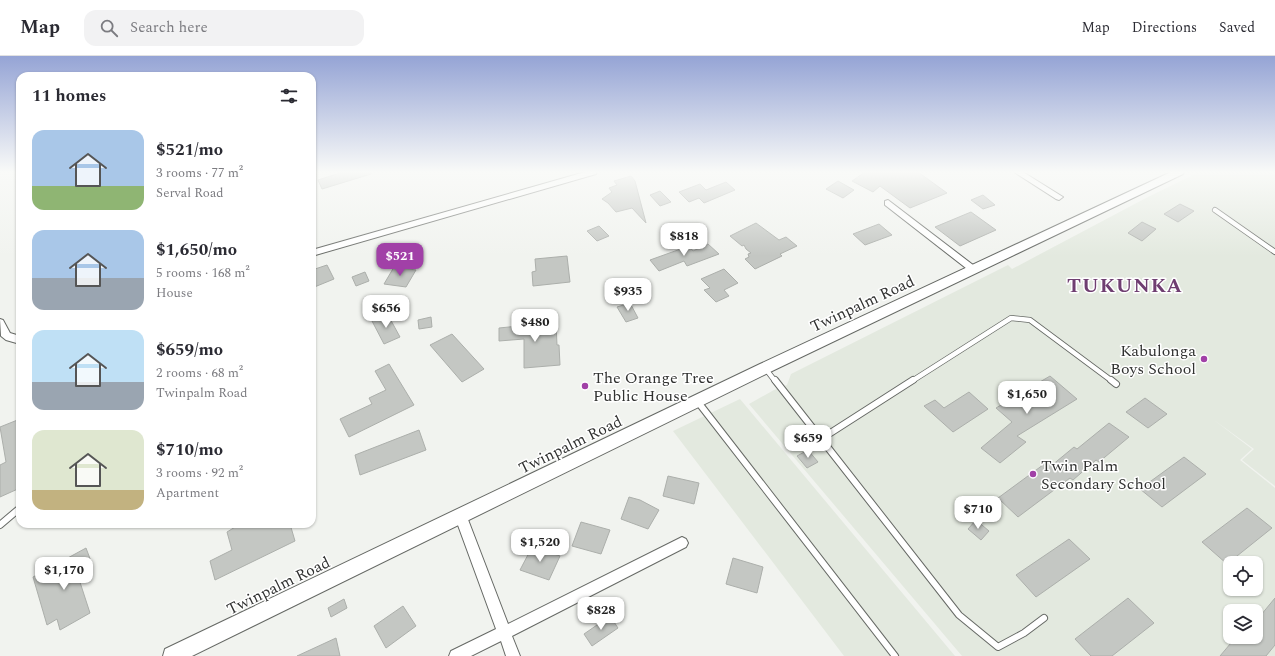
<!DOCTYPE html>
<meta charset="utf-8">
<style>
:root{--surface:#fff;--page:#f2f2f3;--text:#2b2b33;--muted:#7c7c81;--line:#e1e1e2;--accent:#a140a7}
body{margin:0;font-family:Spectral,serif;background:var(--page);color:var(--text);height:100vh;display:flex;flex-direction:column;font-size:15px;white-space:nowrap}
*{box-sizing:border-box;margin:0}
p{font-size:13px;color:var(--muted)}
.icon{flex:none;width:22px;height:22px;fill:none;stroke:currentColor;stroke-width:2;stroke-linecap:round;stroke-linejoin:round}
.map{position:relative;flex:1;overflow:hidden}
.drawer{position:absolute;left:16px;top:16px;width:300px;height:456px;display:flex;flex-direction:column;background:var(--surface);border-radius:12px;box-shadow:0 1px 3px #0004}
.drawer>*{flex:none}
.buttons{position:absolute;left:1223px;top:500px;display:grid;gap:8px}
.buttons a{display:grid;place-items:center;width:40px;height:40px;border-radius:8px;background:var(--surface);box-shadow:0 1px 3px #0004;font-size:20px}
.price{position:absolute;translate:-50% -34px;padding:0 9px;border-radius:8px;background:#fff;color:#222;font-size:13px;line-height:26px;filter:drop-shadow(0 1px 2px #0008)}
.price::after{content:'';position:absolute;left:50%;top:24px;width:12px;height:9px;margin-left:-6px;background:inherit;clip-path:polygon(0 0,100% 0,50% 100%)}
.price.on{background:var(--accent);color:#fff}
ul{padding:0;list-style:none}
li{display:flex;align-items:center;gap:12px;height:100px;padding:0 16px}
li span{display:grid;place-items:center;flex:none;width:112px;height:80px;border-radius:12px;color:#555}
li>.icon{margin-inline-start:auto}
span .icon{width:48px;height:48px;fill:#fffc;stroke-width:1}
li b{font-size:17px}
h2{display:flex;justify-content:space-between;align-items:center;height:48px;padding:0 16px;font-size:17px}
header{display:flex;align-items:center;gap:24px;box-sizing:border-box;height:56px;padding:0 20px;background:var(--surface);border-bottom:1px solid var(--line)}
header strong{font-size:19px}
nav{display:flex;gap:22px;margin-inline-start:auto;font-size:14px}
.search{width:280px;height:36px;background:var(--page);display:flex;align-items:center;gap:10px;box-sizing:border-box;padding:0 14px;border-radius:12px;color:var(--muted);font-size:15px}
.map>svg:first-child{display:block}
.built{fill:#e3e9df;fill-rule:evenodd}
.building{fill:#c4c7c3;stroke:#acafab}
.lines{fill:none;stroke-linecap:round;stroke-linejoin:round}
.service-far1-casing{stroke:#666965;stroke-width:6}
.service-casing{stroke:#666965;stroke-width:8}
.minor-casing{stroke:#666965;stroke-width:2}
.secondary-casing{stroke:#666965;stroke-width:2}
.service-far1{stroke:#fff;stroke-width:4.5}
.service{stroke:#fff;stroke-width:6}
.minor{fill:#fff;fill-rule:evenodd}
.secondary{fill:#fff;fill-rule:evenodd}
.poi-dot{fill:#a140a7;stroke:#fff;stroke-width:1.5}
.labels{text-anchor:middle;stroke-width:3;stroke-linejoin:round;paint-order:stroke}
.street-label{font-size:16px;fill:#313231;stroke:#fff}
.poi-label{font-size:16px;fill:#313231;stroke:#fff;text-anchor:start}
.district-label{font-size:20px;font-weight:bold;letter-spacing:1px;fill:#6f3e71;stroke:#fff}
</style>
<header>
<strong>Map</strong>
<div class="search"><svg class="icon" aria-label="search" viewBox="0 0 24 24"><circle cx="10" cy="10" r="6"/><path d="M15 15l6 6"/></svg>Search here</div>
<nav><a>Map</a><a>Directions</a><a>Saved</a></nav>
</header>
<div class="map">
<svg width="1275" height="600" viewBox="0 0 1275 600">
<rect width="100%" height="100%" fill="#f1f3ef"/>
<path class="built" d="M1199 116H1275V430L1242 404 1254 393 1214 364 1252 393 1240 404 1275 432V600H962L749 348 774 334 787 329 791 318 1008 209 1012 213 1146 142ZM1230 507H1256V533H1230ZM1230 555H1256V581H1230Z
M740 343 955 600H844L673 375Z"/>
<path class="building" d="M343 116H371V118L322 133 318 124Z
M865 116H918L947 137 910 152 880 130 873 136 852 125Z
M631 120 635 125 646 167 632 152 616 156 608 147 602 143 612 136 609 132 617 129 614 125Z
M838 125 854 134 843 142 826 133Z
M726 126 735 134 704 147 699 142 689 146 679 136 700 128 706 134Z
M660 135 671 146 660 150 650 139Z
M983 139 995 149 983 153 971 144Z
M1180 148 1194 155 1178 166 1164 158Z
M971 156 996 174 960 190 935 171Z
M1142 166 1156 173 1142 185 1128 177Z
M756 167 779 184 786 181 797 190 780 198 782 200 755 213 745 203 749 201 748 198 751 197 746 193 744 189 742 190 730 180Z
M879 168 892 179 865 189 853 178Z
M599 170 609 180 597 185 587 175Z
M708 188 719 198 687 210 684 205 659 215 650 204 689 190 693 195Z
M567 200 570 226 533 230 532 216 536 215 535 203Z
M327 209 334 223 312 232V214Z
M394 211 416 214 406 231 384 228Z
M724 213 738 227 724 234 729 240 716 246 704 234 710 232 701 223Z
M365 216 369 225 356 230 352 221Z
M630 247 638 262 626 266 617 251Z
M388 259 400 281 384 288 372 265Z
M431 261 432 271 419 273 418 264Z
M538 264 539 270 556 268 557 289H559L560 309 524 312V283L499 285V272L519 270V265Z
M452 278 484 313 462 326 430 289Z
M389 308 414 349 349 381 340 363 372 348 369 342 386 334 375 315Z
M1050 320 1077 343 1017 380 1026 386 1000 407 981 392 1012 366 996 352Z
M969 336 988 353 953 376 924 350 935 344 944 352Z
M1145 342 1167 358 1148 372 1126 356Z
M20 363V432L0 441V409L6 406 0 371Z
M1109 367 1129 381 1099 406 1096 404 1073 424 1070 422 1018 461 998 442 1047 406 1051 410 1074 391 1077 393Z
M419 374 426 394 360 419 355 399Z
M808 394 818 406 807 412 797 400Z
M1184 401 1206 418 1162 451 1140 433Z
M668 420 699 427 694 448 663 440Z
M629 441 640 444 659 454 648 473 621 463Z
M1247 452 1272 472 1227 508 1202 486Z
M976 464 989 475 981 484 968 473Z
M581 466 610 474 601 498 572 490Z
M240 468H290L295 485 215 524 210 505 232 494 227 476Z
M1069 483 1090 503 1036 541 1016 519Z
M532 491 560 500 549 524 520 514Z
M86 492 92 508 77 517 90 557 60 574 57 563 47 569 33 521Z
M733 502 763 511 757 537 726 528Z
M1128 542 1154 567 1112 600H1091L1075 583Z
M1275 542V589L1266 600H1220L1236 581H1256V565Z
M344 543 347 552 331 561 328 552Z
M403 550 416 570 386 592 374 570Z
M610 560 618 572 592 590 584 578Z
M336 582 340 600H297Z"/>
<g class="lines">
<g class="service-far1-casing">
<path id="service-far1" d="M1215 154 1275 196
M765 312 775 325
M912 325 1011 262 1030 264 1112 325"/>
</g>
<g class="service-casing">
<path id="service" d="M775 324 959 559 998 591 1024 577 1044 562
M1111 324 1116 328
M698 346 895 600
M821 383 913 324
M0 469 20 452"/>
</g>
<g class="minor-casing">
<path id="minor" d="M585 116H597L596 118 312 200V194Z
M1014 116H1023L1063 141 1059 144 1056 143Z
M888 144 977 212 978 214 977 216H971L885 149V145Z
M0 263 3 264 10 277 20 280V288L6 284 1 280Z
M461 456 465 457 467 461 508 568 682 481 686 483 688 487 686 491 512 580 520 600H506L501 585 471 600H449L451 595 496 573 455 461 457 457Z"/>
</g>
<g class="secondary-casing">
<path id="secondary" d="M1171 116H1184L1183 118 770 316 192 600H163L165 593 760 308Z"/>
</g>
<use href="#service-far1" class="service-far1"/>
<use href="#service" class="service"/>
<use href="#minor" class="minor"/>
<use href="#secondary" class="secondary"/>
</g>
<linearGradient id="sky" x2="0" y2="1"><stop stop-color="#95a4d5"/><stop offset="0.58" stop-color="#f9faf8"/><stop offset="1" stop-color="#f9faf8" stop-opacity="0"/></linearGradient>
<rect width="1275" height="200" fill="url(#sky)"/>
<g class="poi-dot">
<circle cx="1204" cy="303" r="4"/>
<circle cx="585" cy="330" r="4"/>
<circle cx="1033" cy="418" r="4"/>
</g>
<g class="labels">
<g class="street-label">
<text transform="translate(862 247) rotate(-25)" y="6">Twinpalm Road</text>
<text transform="translate(570 388) rotate(-26)" y="6">Twinpalm Road</text>
<text transform="translate(278 529) rotate(-26)" y="6">Twinpalm Road</text>
</g>
<g class="poi-label">
<text x="1196" y="300" text-anchor="end">Kabulonga<tspan x="1196" dy="18">Boys School</tspan></text>
<text x="593" y="327">The Orange Tree<tspan x="593" dy="18">Public House</tspan></text>
<text x="1041" y="415">Twin Palm<tspan x="1041" dy="18">Secondary School</tspan></text>
</g>
<g class="district-label">
<text x="1125" y="236">TUKUNKA</text>
</g>
</g>
</svg>
<div class="buttons">
<a><svg class="icon" aria-label="locate" viewBox="0 0 24 24"><circle cx="12" cy="12" r="6"/><path d="M12 2v4M12 18v4M2 12h4M18 12h4"/></svg></a>
<a><svg class="icon" aria-label="layers" viewBox="0 0 24 24"><path d="M12 4l9 5-9 5-9-5zM3 14l9 5 9-5"/></svg></a>
</div>
<b class="price" style="left:684px;top:201px">$818</b>
<b class="price on" style="left:400px;top:221px">$521</b>
<b class="price" style="left:628px;top:256px">$935</b>
<b class="price" style="left:386px;top:273px">$656</b>
<b class="price" style="left:535px;top:287px">$480</b>
<b class="price" style="left:1027px;top:359px">$1,650</b>
<b class="price" style="left:808px;top:403px">$659</b>
<b class="price" style="left:978px;top:474px">$710</b>
<b class="price" style="left:540px;top:507px">$1,520</b>
<b class="price" style="left:64px;top:535px">$1,170</b>
<b class="price" style="left:601px;top:575px">$828</b>
<section class="drawer">
<h2>11 homes<svg class="icon" aria-label="filters" viewBox="0 0 24 24"><path d="M4 7h16M4 17h16"/><circle cx="9" cy="7" r="2"/><circle cx="15" cy="17" r="2"/></svg></h2>
<ul>
<li><span style="background:linear-gradient(#a9c7e8 70%,#8fb573 0)"><svg class="icon" aria-label="home" viewBox="0 0 24 24"><path d="M3 11l9-7 9 7M6 9v11h12V9"/></svg></span><div><b>$521/mo</b><p>3 rooms · 77 m²</p><p>Serval Road</p></div></li>
<li><span style="background:linear-gradient(#a9c7e8 60%,#9aa5b1 0)"><svg class="icon" aria-label="home" viewBox="0 0 24 24"><path d="M3 11l9-7 9 7M6 9v11h12V9"/></svg></span><div><b>$1,650/mo</b><p>5 rooms · 168 m²</p><p>House</p></div></li>
<li><span style="background:linear-gradient(#bfe0f5 65%,#9aa5b1 0)"><svg class="icon" aria-label="home" viewBox="0 0 24 24"><path d="M3 11l9-7 9 7M6 9v11h12V9"/></svg></span><div><b>$659/mo</b><p>2 rooms · 68 m²</p><p>Twinpalm Road</p></div></li>
<li><span style="background:linear-gradient(#dfe7d0 75%,#c2b280 0)"><svg class="icon" aria-label="home" viewBox="0 0 24 24"><path d="M3 11l9-7 9 7M6 9v11h12V9"/></svg></span><div><b>$710/mo</b><p>3 rooms · 92 m²</p><p>Apartment</p></div></li>
</ul>
</section>
</div>
